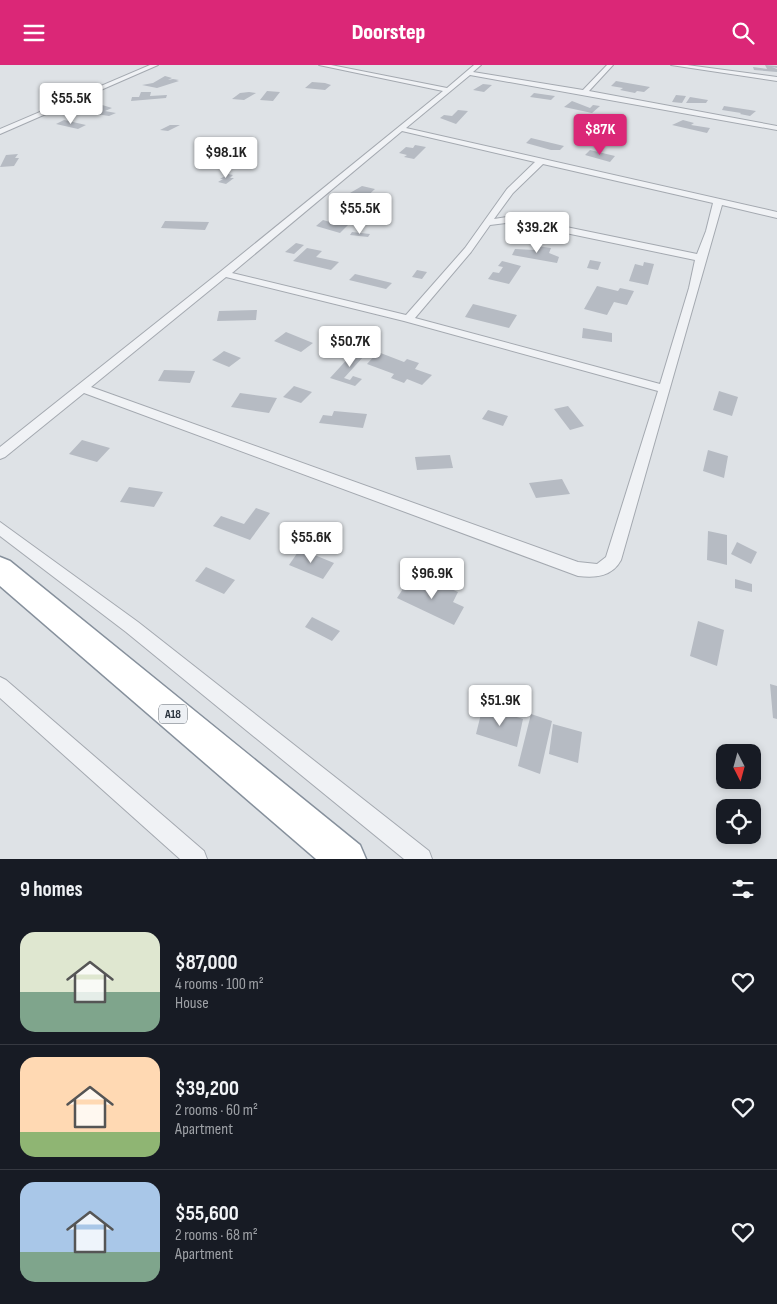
<!DOCTYPE html>
<meta charset="utf-8">
<style>
:root{--surface:#171b24;--page:#20242c;--text:#f1f3f6;--muted:#9ea1a6;--line:#363941;--accent:#db2777}
body{margin:0;font-family:"Sofia Sans Condensed",sans-serif;background:var(--page);color:var(--text);height:100vh;display:flex;flex-direction:column;font-size:19px;white-space:nowrap}
*{box-sizing:border-box;margin:0}
p{font-size:16px;color:var(--muted)}
.icon{flex:none;width:28px;height:28px;fill:none;stroke:currentColor;stroke-width:2;stroke-linecap:round;stroke-linejoin:round}
.map{position:relative;height:794px;overflow:hidden}
.sheet{display:flex;flex-direction:column;background:var(--surface);flex:1}
.sheet>*{flex:none}
.needle{width:32px;rotate:174deg}
.fabs{position:absolute;left:716px;top:679px;display:grid;gap:10px}
.fabs a{display:grid;place-items:center;width:45px;height:45px;border-radius:10px;background:var(--surface);box-shadow:0 2px 8px #0003;font-size:25px}
.price{position:absolute;translate:-50% -42px;padding:0 11px;border-radius:5px;background:#fff;color:#222;font-size:16px;line-height:32px;filter:drop-shadow(0 1px 2px #0008)}
.price::after{content:'';position:absolute;left:50%;top:30px;width:15px;height:11px;margin-left:-8px;background:inherit;clip-path:polygon(0 0,100% 0,50% 100%)}
.price.on{background:var(--accent);color:#fff}
ul{padding:0;list-style:none}
li{display:flex;align-items:center;gap:15px;height:125px;padding:0 20px}
li+li{border-top:1px solid var(--line)}
li span{display:grid;place-items:center;flex:none;width:140px;height:100px;border-radius:15px;color:#555}
li>.icon{margin-inline-start:auto}
span .icon{width:60px;height:60px;fill:#fffc;stroke-width:1}
li b{font-size:21px}
h2{display:flex;justify-content:space-between;align-items:center;height:60px;padding:0 20px;font-size:21px}
header{display:flex;justify-content:space-between;align-items:center;height:65px;padding:0 20px;background:var(--accent);color:#fff;font-size:22px;font-weight:800}
.map>svg:first-child{display:block}
.building{fill:#b6bbc3}
.lines{fill:none;stroke-linecap:round;stroke-linejoin:round}
.street-casing{stroke:#a4a9b0;stroke-width:2}
.highway-casing{stroke:#86909c;stroke-width:3}
.street{fill:#f0f2f5;fill-rule:evenodd}
.highway{fill:#fff;fill-rule:evenodd}
.labels{text-anchor:middle;stroke-width:5;stroke-linejoin:round;paint-order:stroke}
.shield{fill:#edf0f4;stroke:#636a73;stroke-width:1}
.shield-label{font-size:12px;font-weight:bold;fill:#28313c}
</style>
<header><svg class="icon" aria-label="menu" viewBox="0 0 24 24"><path d="M4 6h16M4 12h16M4 18h16"/></svg>Doorstep<svg class="icon" aria-label="search" viewBox="0 0 24 24"><circle cx="10" cy="10" r="6"/><path d="M15 15l6 6"/></svg></header>
<div class="map">
<svg width="777" height="794" viewBox="0 0 777 794">
<rect width="100%" height="100%" fill="#dee2e6"/>
<path class="building" d="M765 0 777 1V3L772 2 777 4V7L754 5 753 2 767 4Z
M165 11 172 13 168 15 173 14 179 15 176 16H179L157 23 142 20 153 18Z
M616 16 650 22 644 27 637 26 635 28 620 25 623 23 611 21Z
M312 17 325 18 331 20 325 25 305 23Z
M483 19 492 20 484 27 473 25Z
M267 26 280 27 273 36 260 35Z
M141 27H151L150 31 167 30 166 33 131 36 132 32H139Z
M249 27 256 28 244 35 232 34 240 28Z
M534 28 555 31 551 35 530 32Z
M676 30 686 31 682 38 672 37Z
M690 32 708 35 706 38H686Z
M572 36 590 43 593 40 600 41 592 48 564 42Z
M99 39 112 43 105 46 116 48 109 51 83 47Z
M724 41 750 45 756 46 750 51 740 49 741 48 722 45Z
M458 45 468 46 456 59 440 53 444 50 452 51Z
M64 55 86 60 78 64 56 59Z
M683 55 694 58 691 60 710 63 707 68 672 60Z
M170 60H180L168 66 160 65Z
M531 73 564 81 560 85H551L526 78Z
M415 80 426 82 414 94 404 92 407 90 399 88 406 82 413 83Z
M590 85 615 91 610 97 585 90Z
M18 89 15 93H19L14 101 0 102 6 90Z
M228 109 233 110 230 113H234L226 119 218 117 223 114H220Z
M362 121 375 124 360 138 346 135 353 129 350 128Z
M337 150 351 153 344 160H348L340 168 316 161 323 155 330 157Z
M368 153 383 157 379 160 364 157Z
M165 156 209 157 205 165 161 163Z
M352 167 370 169 368 172 350 170Z
M296 178 304 180 294 189 285 187Z
M537 181 551 183 549 188 559 192 557 198 512 190 515 184 535 185Z
M307 183 322 186 316 192 339 197 331 205 293 196Z
M590 195 601 197 598 205 587 203Z
M502 196 521 201 509 219 488 214 493 207 499 208 503 202 498 201Z
M644 197 654 199 648 220 629 216 635 199 643 201Z
M417 205 427 207 422 214 412 212Z
M355 209 392 218 386 224 349 215Z
M597 221 618 226 620 223 634 226 627 240 614 237 607 250 584 244Z
M473 239 517 250 509 263 465 252Z
M257 245 256 255 217 256 219 246Z
M583 263 612 268V277L582 273Z
M286 267 313 278 301 287 274 276Z
M362 278 367 280 359 289 364 291 344 313 350 315 353 311 362 314 355 321 330 313Z
M224 286 241 293 229 302 212 295Z
M378 287 404 297 407 294 419 298 415 304 432 310 422 320 407 314 404 318 391 313 394 309 367 299Z
M164 305 195 306 190 318 158 316Z
M294 321 312 327 301 338 283 332Z
M719 326 738 332 732 351 713 345Z
M240 328 277 333 269 348 231 342Z
M568 341 584 361 570 365 554 344Z
M488 345 508 351 503 361 482 354Z
M334 346 367 349 363 363 319 358 323 350 332 351Z
M82 375 110 383 97 397 69 389Z
M708 385 728 391 724 413 703 406Z
M450 390 453 403 417 405 415 392Z
M562 414 570 429 536 433 529 418Z
M129 422 163 427 154 442 120 437Z
M256 443 270 448 250 475 213 461 221 451 244 459Z
M708 466 727 470V500L707 495Z
M737 477 757 487 751 499 731 489Z
M300 484 334 498 323 514 289 500Z
M206 502 235 515 224 529 195 516Z
M410 513 439 525 442 520 458 527 453 537 464 542 454 560 397 533Z
M735 514 752 519V527L735 523Z
M312 552 340 566 332 576 305 562Z
M698 556 724 565 717 601 690 591Z
M770 619 777 621V654L773 653Z
M483 641 523 654 517 682 476 669Z
M531 649 552 656 540 709 518 701Z
M553 659 582 667 578 698 549 689Z"/>
<g class="lines">
<g class="street-casing">
<path id="street" d="M150 0H158L0 69V64Z
M319 0H331L447 23 474 0H481L473 7 583 25 607 0H613L589 26 777 61V65L470 10 406 63 777 147V153L722 140 621 495C612 512 595 513 578 511L84 328 5 392 0 394V382L220 207 443 26ZM402 66 535 97 507 124 465 183 406 250 232 208ZM543 99 713 138 706 166 697 189 513 151 494 154 513 128ZM513 157 695 195 689 223 660 319 415 253 471 187 490 160ZM226 212 404 256 658 326 606 492 597 499 578 497 91 322Z
M671 0H687L777 12V16Z
M0 457 138 557 429 786 432 794H404L126 567 0 471Z
M0 612 6 615 204 786 207 794H180L0 633Z"/>
</g>
<g class="highway-casing">
<path id="highway" d="M0 492 10 496 360 780 366 794H316L0 521Z"/>
</g>
<use href="#street" class="street"/>
<use href="#highway" class="highway"/>
</g>
<g class="labels">
<rect class="shield" x="159" y="639.5" width="28" height="19" rx="4"/>
<g class="shield-label">
<text x="173" y="653">A18</text>
</g>
</g>
</svg>
<div class="fabs">
<a><svg class="needle" viewBox="-14 -14 28 28"><path d="M0-13l5 13h-10z" fill="#e53935"/><path d="M0 13l5-13h-10z" fill="#9ea1a6"/></svg></a>
<a><svg class="icon" aria-label="locate" viewBox="0 0 24 24"><circle cx="12" cy="12" r="6"/><path d="M12 2v4M12 18v4M2 12h4M18 12h4"/></svg></a>
</div>
<b class="price" style="left:71px;top:60px">$55.5K</b>
<b class="price on" style="left:600px;top:91px">$87K</b>
<b class="price" style="left:226px;top:114px">$98.1K</b>
<b class="price" style="left:360px;top:170px">$55.5K</b>
<b class="price" style="left:537px;top:189px">$39.2K</b>
<b class="price" style="left:350px;top:303px">$50.7K</b>
<b class="price" style="left:311px;top:499px">$55.6K</b>
<b class="price" style="left:432px;top:535px">$96.9K</b>
<b class="price" style="left:500px;top:662px">$51.9K</b>
</div>
<section class="sheet">
<h2>9 homes<svg class="icon" aria-label="filters" viewBox="0 0 24 24"><path d="M4 7h16M4 17h16"/><circle cx="9" cy="7" r="2"/><circle cx="15" cy="17" r="2"/></svg></h2>
<ul>
<li><span style="background:linear-gradient(#dfe7d0 60%,#7fa58c 0)"><svg class="icon" aria-label="home" viewBox="0 0 24 24"><path d="M3 11l9-7 9 7M6 9v11h12V9"/></svg></span><div><b>$87,000</b><p>4 rooms · 100 m²</p><p>House</p></div><svg class="icon" aria-label="heart" viewBox="0 0 24 24"><path d="M12 20l-8-8c-3-5 5-10 8-4 3-6 11-1 8 4z"/></svg></li>
<li><span style="background:linear-gradient(#ffd9b3 75%,#8fb573 0)"><svg class="icon" aria-label="home" viewBox="0 0 24 24"><path d="M3 11l9-7 9 7M6 9v11h12V9"/></svg></span><div><b>$39,200</b><p>2 rooms · 60 m²</p><p>Apartment</p></div><svg class="icon" aria-label="heart" viewBox="0 0 24 24"><path d="M12 20l-8-8c-3-5 5-10 8-4 3-6 11-1 8 4z"/></svg></li>
<li><span style="background:linear-gradient(#a9c7e8 70%,#7fa58c 0)"><svg class="icon" aria-label="home" viewBox="0 0 24 24"><path d="M3 11l9-7 9 7M6 9v11h12V9"/></svg></span><div><b>$55,600</b><p>2 rooms · 68 m²</p><p>Apartment</p></div><svg class="icon" aria-label="heart" viewBox="0 0 24 24"><path d="M12 20l-8-8c-3-5 5-10 8-4 3-6 11-1 8 4z"/></svg></li>
</ul>
</section>
